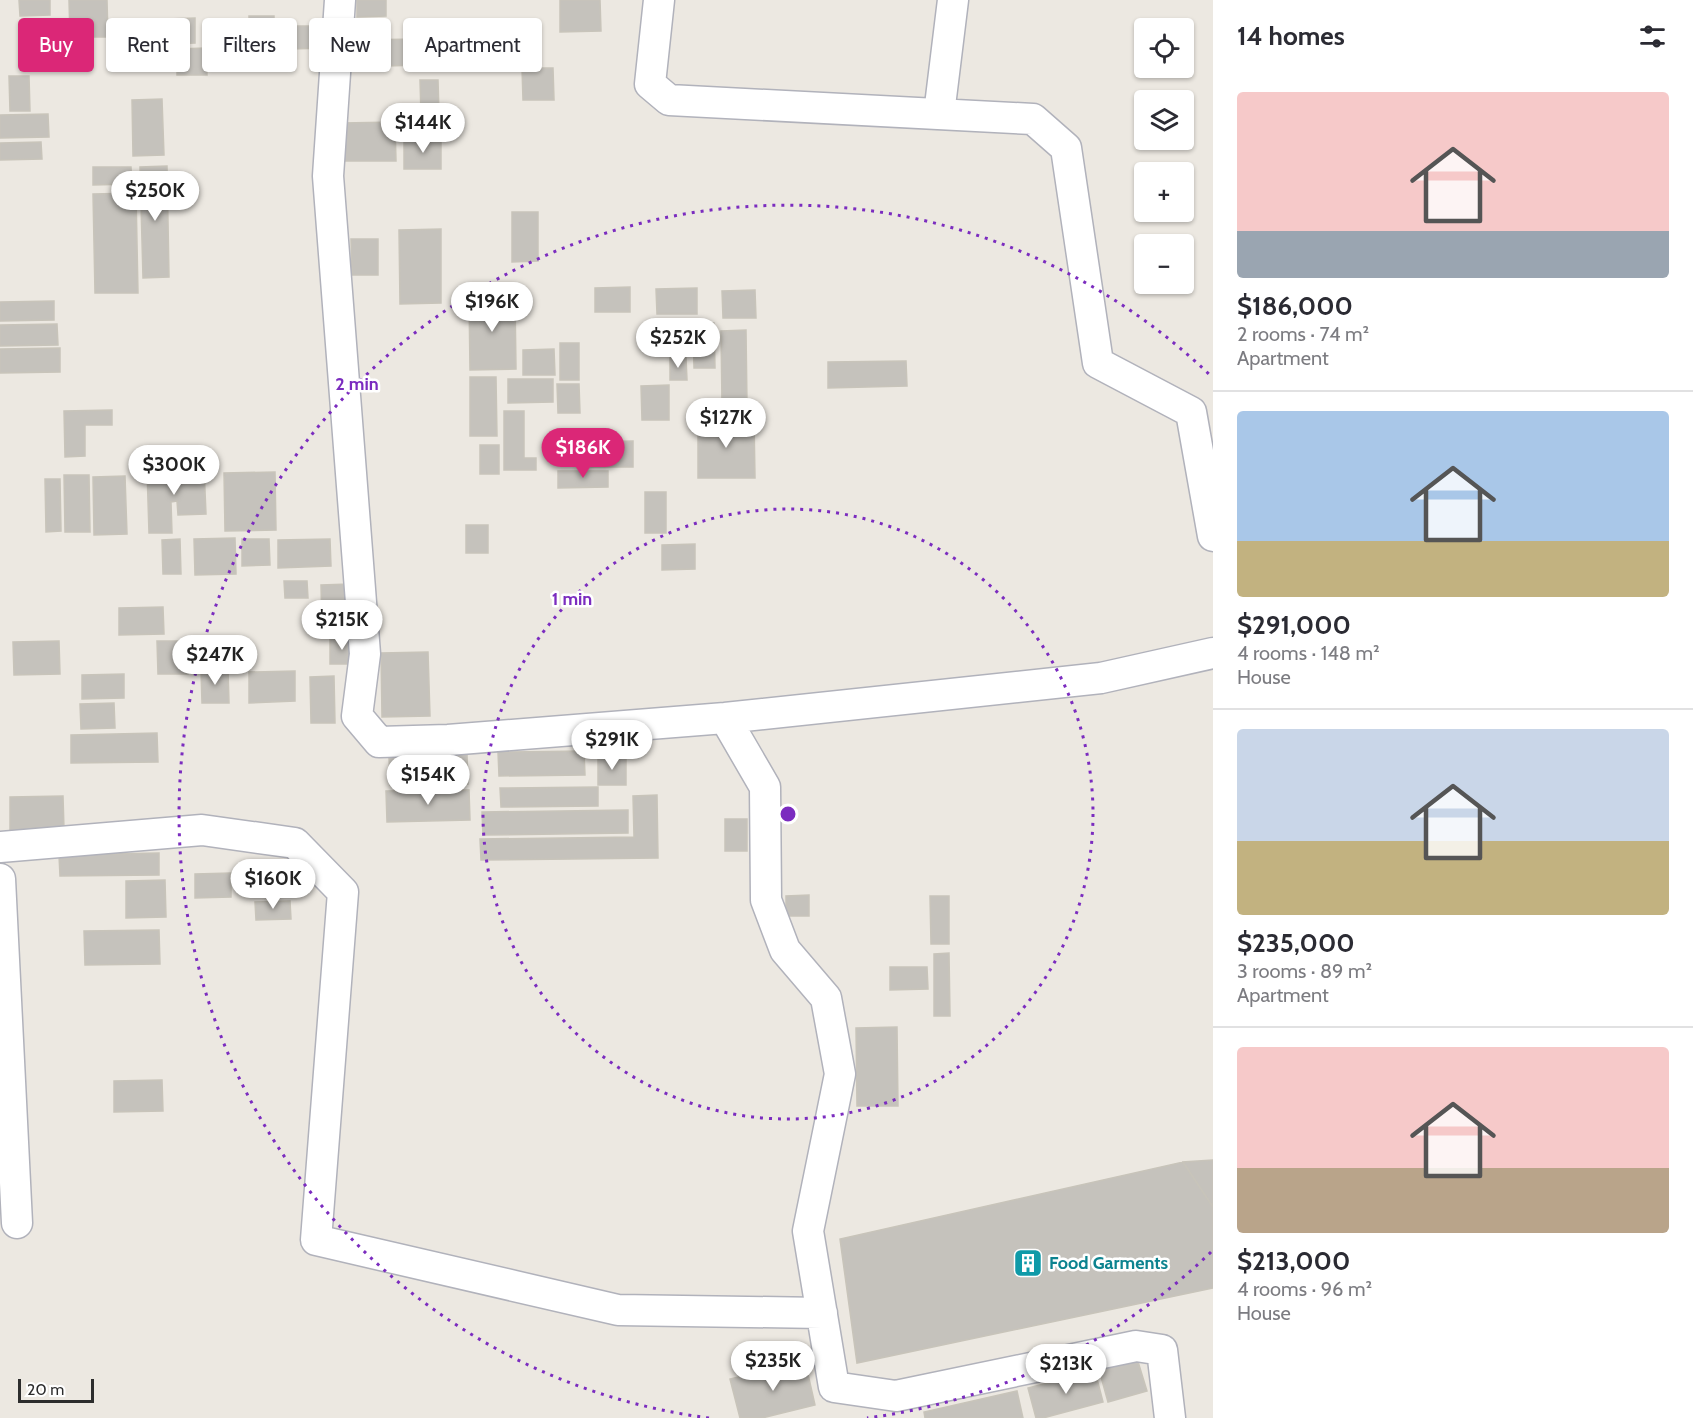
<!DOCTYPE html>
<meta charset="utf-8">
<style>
:root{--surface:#fff;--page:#f7f7f7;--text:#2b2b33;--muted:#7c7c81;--line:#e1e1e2;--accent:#db2777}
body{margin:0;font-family:Cabin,sans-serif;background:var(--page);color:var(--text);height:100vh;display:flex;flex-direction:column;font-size:22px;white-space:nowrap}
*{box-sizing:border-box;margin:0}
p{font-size:20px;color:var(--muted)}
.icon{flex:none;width:33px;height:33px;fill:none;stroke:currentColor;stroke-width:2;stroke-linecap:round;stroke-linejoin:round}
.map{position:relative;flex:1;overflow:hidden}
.side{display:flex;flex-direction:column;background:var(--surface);width:480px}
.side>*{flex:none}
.banner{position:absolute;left:18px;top:18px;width:570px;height:54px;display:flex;gap:12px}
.controls{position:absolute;left:1134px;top:18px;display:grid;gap:12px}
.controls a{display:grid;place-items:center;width:60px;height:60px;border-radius:6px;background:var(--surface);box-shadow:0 2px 4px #0004;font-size:30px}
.scale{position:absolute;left:18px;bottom:15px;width:76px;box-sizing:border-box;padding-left:6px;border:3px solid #2d2d2d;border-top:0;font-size:16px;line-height:21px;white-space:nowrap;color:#2d2d2d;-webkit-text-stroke:4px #fff;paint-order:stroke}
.price{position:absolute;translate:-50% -51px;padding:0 14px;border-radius:21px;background:#fff;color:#222;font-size:20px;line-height:39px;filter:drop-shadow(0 2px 3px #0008)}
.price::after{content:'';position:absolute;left:50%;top:36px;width:18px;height:14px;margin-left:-9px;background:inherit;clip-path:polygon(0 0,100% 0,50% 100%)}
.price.current{background:var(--accent);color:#fff}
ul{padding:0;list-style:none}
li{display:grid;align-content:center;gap:12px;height:318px;padding:0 24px}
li+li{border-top:2px solid var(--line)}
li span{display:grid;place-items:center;height:186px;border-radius:6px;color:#555}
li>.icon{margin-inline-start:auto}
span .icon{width:108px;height:108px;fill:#fffc;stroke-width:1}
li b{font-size:26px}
h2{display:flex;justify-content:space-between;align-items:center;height:72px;padding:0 24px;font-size:26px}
.tag{padding:0 21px;border-radius:6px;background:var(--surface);box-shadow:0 2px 4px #0004;font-size:21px;line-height:54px}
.tag.current{background:var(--accent);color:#fff}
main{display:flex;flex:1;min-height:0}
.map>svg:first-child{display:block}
.building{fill:#c5c2bc;stroke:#c8c4ba;stroke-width:1.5}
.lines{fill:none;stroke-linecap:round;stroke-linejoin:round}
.street-casing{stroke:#b1b2bb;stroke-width:33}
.street{stroke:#fff;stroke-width:30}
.ring{fill:none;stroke:#7b2cbf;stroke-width:3;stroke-dasharray:3 6}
.labels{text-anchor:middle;stroke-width:5;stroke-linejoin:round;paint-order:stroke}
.culture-label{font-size:18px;font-weight:bold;fill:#0d838f;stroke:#fff;text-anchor:start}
.centre{fill:#7b2cbf;stroke:#fff;stroke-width:3}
.ring-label{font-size:18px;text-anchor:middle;font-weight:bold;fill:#7b2cbf;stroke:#fff;stroke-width:5;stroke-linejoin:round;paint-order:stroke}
</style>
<main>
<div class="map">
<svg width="1213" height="1418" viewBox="0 0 1213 1418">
<rect width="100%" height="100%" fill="#ece8e1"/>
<path class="building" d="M19 0H50V15L20 16Z
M69 0H107L108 37H70Z
M357 0H386V16L357 17Z
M560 0H600L601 31 560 32Z
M249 16H274L275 53 250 54Z
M195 18V43L168 44 167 19Z
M288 26H330V48L289 49Z
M423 39V65L347 67V40Z
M206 48 207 75H177V49Z
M522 68H553L554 100H523Z
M9 76H29L30 111H10Z
M420 80H438L439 114H421Z
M162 99 164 155 133 156 132 100Z
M48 114 49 137 0 138V115Z
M395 122 396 161H344L343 123Z
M441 138V169H404V139Z
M41 142 42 159 0 160V143Z
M167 166 169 277 143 278 140 167Z
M93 167H131L132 184 93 185Z
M136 193 138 293H95L93 194Z
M512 212H538V261L512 262Z
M441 229V303L400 304 399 230Z
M351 239H378V275H352Z
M630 287V312H595V288Z
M697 288V314H657L656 289Z
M755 290 756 318H723L722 291Z
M469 297H515L516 369 470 370Z
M54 301V320L0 321V302Z
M653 319H674V350H654Z
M693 323H714L715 368H694Z
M57 324 58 345 0 346V325Z
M746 330 747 404H722L721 331Z
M560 343H579V380H560Z
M60 348V372L0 373V349Z
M554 349 555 375H523V350Z
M670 358H686L687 380H670Z
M906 361 907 386 828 388V362Z
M470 377H496L497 436H470Z
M508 379H553V402L508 403Z
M557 384H579L580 413H558Z
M669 385V420H642L641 386Z
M112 410V425H85V456L65 457 64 411Z
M504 411H524V458H536V470H504Z
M754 420 755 478H698V421Z
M633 441V467H591L590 442Z
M480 445H499V474H480Z
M204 468 206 514 178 515 177 501 171 502 172 533H149L147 469Z
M558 471H608V487L558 488Z
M275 472 276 530 225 531 224 473Z
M64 475H89L90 532H65Z
M125 476 127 534 94 535 93 477Z
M45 479H60L61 531 46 532Z
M645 492H666V533H645Z
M466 525H488V553H466Z
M235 538 236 574 195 575 194 539Z
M180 539 181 574H163L162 540Z
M242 539H269L270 565 242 566Z
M330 539 331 566 278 568V540Z
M695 544V569L662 570V545Z
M284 581H307L308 598H285Z
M349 584V625L322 626 321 585Z
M163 607 164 634 119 635V608Z
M330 637H353L354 664H330Z
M59 641 60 674 14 675 13 642Z
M157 641H188V674H158Z
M428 652 430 716 382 717 381 653Z
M228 669 229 703H202L201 670Z
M295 671V701L249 703V672Z
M124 674V698L82 699V675Z
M334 676 335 723H311L310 677Z
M114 703 115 728 81 729 80 704Z
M157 733 158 762 71 763V735Z
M584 751 585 775 499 776 498 752Z
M467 755 468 784 390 785 389 757Z
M598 756H626V785H598Z
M598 787V806L501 807 500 788Z
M469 790 470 820 387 822 386 791Z
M657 795 658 858 481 860 480 839 634 837 633 796Z
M63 796 64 829 10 830V797Z
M628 810V833L483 835 482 812Z
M725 819H747V851H725Z
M159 853V875L60 876 59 855Z
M231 873V897L195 898V874Z
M165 880 166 917 126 918V881Z
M809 895V916H786V896Z
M930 896H949V944H931Z
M290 901 291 919 256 920 255 902Z
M159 930 160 964 85 965 84 931Z
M949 953 950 1016H934V954Z
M890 967H927L928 989 890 990Z
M897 1027 898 1106H857L856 1028Z
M162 1080 163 1111 114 1112V1081Z
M1213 1160V1207L1183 1162Z
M1183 1162 1213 1207V1288L857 1363 840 1239Z
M1136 1355 1147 1391 1108 1402 1098 1366Z
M805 1361 815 1405 762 1418H740L730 1379Z
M1095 1371 1103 1402 1043 1418H1036L1028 1388Z
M1017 1391 1023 1418H925L924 1412Z"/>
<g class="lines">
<g class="street-casing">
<path id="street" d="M340 0 328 176 365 654 357 716 379 742 448 740 725 718 1101 678 1213 653
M659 0 650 84 669 100 1033 119 1066 148 1098 363 1191 412 1213 536
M939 114 953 0
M725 718 765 787 766 900 785 950 826 998 840 1074 808 1231 834 1387 896 1396 1136 1346 1162 1350 1170 1418
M0 847 202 830 295 843 343 892 316 1240 618 1310 822 1313
M0 879 17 1223"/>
</g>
<use href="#street" class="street"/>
</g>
<g class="ring">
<circle cx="788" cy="814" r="305"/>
<path d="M1211 1252A609 609 0 0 1 867 1418M709 1418A609 609 0 1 1 1211 376"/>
</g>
<defs>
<g id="building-square" transform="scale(1.5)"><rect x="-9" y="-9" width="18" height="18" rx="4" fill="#0f9aa8" stroke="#fff"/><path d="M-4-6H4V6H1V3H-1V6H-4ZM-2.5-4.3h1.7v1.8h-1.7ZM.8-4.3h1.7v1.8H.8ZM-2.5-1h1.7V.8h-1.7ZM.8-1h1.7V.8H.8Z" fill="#fff"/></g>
</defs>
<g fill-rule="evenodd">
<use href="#building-square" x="1028" y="1263"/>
</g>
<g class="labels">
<g class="culture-label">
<text x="1049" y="1269">Food Garments</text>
</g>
</g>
<circle cx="788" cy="814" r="9" class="centre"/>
<g class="ring-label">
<text x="357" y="390">2 min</text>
<text x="572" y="605">1 min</text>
</g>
</svg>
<div class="controls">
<a><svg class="icon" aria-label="locate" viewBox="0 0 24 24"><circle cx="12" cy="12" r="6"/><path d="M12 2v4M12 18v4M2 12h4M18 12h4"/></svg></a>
<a><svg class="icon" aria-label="layers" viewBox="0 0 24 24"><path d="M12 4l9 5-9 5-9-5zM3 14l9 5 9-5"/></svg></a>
<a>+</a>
<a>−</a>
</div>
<div class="scale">20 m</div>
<b class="price" style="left:423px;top:154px">$144K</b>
<b class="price" style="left:155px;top:222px">$250K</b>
<b class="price" style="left:492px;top:333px">$196K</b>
<b class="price" style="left:678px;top:369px">$252K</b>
<b class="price" style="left:726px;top:449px">$127K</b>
<b class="price current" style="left:583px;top:479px">$186K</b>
<b class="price" style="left:174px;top:496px">$300K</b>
<b class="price" style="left:342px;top:651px">$215K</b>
<b class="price" style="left:215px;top:686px">$247K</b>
<b class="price" style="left:612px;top:771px">$291K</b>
<b class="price" style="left:428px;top:806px">$154K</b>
<b class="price" style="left:273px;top:910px">$160K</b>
<b class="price" style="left:773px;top:1392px">$235K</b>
<b class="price" style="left:1066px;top:1395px">$213K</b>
<div class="banner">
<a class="tag current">Buy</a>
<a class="tag">Rent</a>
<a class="tag">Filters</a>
<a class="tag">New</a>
<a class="tag">Apartment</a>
</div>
</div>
<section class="side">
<h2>14 homes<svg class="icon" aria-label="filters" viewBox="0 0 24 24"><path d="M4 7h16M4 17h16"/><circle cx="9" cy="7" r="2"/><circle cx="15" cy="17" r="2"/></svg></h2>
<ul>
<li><span style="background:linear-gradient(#f6c9c9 75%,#9aa5b1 0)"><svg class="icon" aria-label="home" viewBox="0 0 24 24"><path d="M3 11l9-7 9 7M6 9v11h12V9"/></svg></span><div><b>$186,000</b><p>2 rooms · 74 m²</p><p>Apartment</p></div></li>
<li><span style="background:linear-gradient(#a9c7e8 70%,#c2b280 0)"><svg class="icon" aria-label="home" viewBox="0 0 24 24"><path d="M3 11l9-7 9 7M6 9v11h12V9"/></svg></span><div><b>$291,000</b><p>4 rooms · 148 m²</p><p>House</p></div></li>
<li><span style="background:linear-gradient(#c9d6e8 60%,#c2b280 0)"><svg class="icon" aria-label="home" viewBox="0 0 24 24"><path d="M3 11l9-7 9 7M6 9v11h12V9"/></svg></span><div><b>$235,000</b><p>3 rooms · 89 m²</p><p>Apartment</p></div></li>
<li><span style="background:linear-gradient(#f6c9c9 65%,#b9a48a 0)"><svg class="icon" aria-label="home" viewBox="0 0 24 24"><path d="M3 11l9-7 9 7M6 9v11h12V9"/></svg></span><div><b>$213,000</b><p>4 rooms · 96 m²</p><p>House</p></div></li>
</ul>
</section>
</main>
